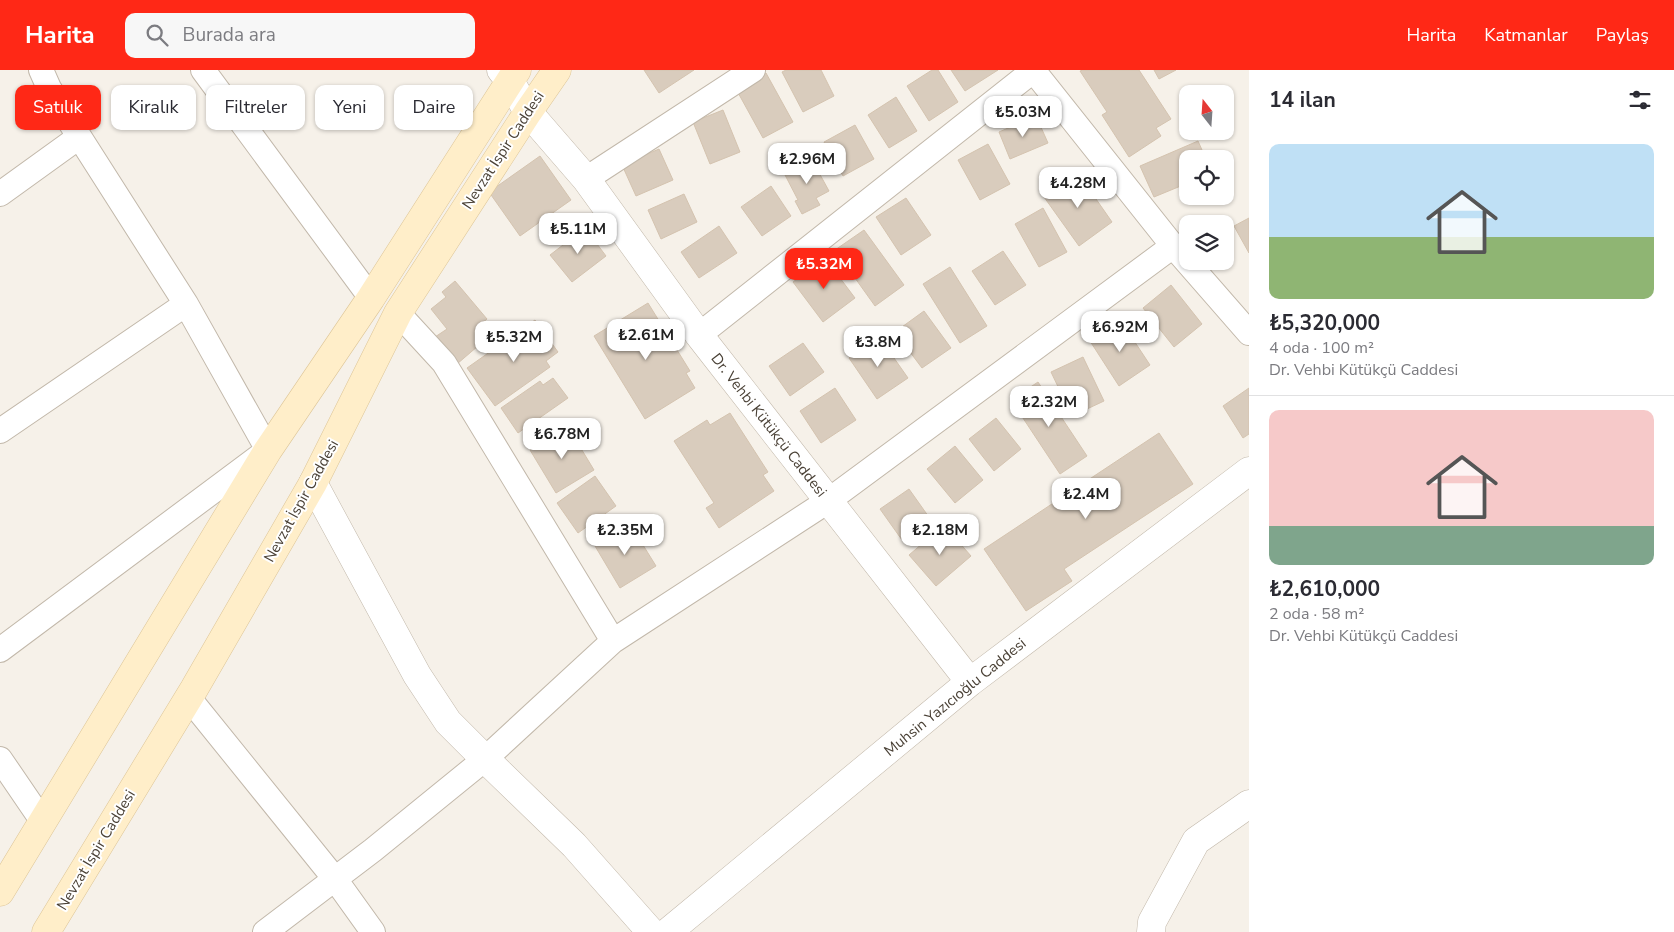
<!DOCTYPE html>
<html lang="tr">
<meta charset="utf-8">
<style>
:root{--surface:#fff;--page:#f7f7f7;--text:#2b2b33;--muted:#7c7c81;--line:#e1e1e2;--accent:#ff2816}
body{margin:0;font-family:"Nunito Sans",sans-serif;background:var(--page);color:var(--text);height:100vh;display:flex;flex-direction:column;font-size:19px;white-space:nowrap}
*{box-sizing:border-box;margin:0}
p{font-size:16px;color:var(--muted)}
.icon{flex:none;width:28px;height:28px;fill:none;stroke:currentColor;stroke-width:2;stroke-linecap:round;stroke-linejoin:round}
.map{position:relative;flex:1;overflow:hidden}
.details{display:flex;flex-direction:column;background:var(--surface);width:425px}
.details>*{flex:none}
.guide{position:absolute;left:15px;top:15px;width:475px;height:45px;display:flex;gap:10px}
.needle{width:32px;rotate:343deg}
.controls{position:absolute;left:1179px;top:15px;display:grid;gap:10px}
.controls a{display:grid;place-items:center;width:55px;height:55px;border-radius:10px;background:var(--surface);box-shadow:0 1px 4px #0004;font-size:25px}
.price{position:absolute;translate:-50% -42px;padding:0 11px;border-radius:10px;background:#fff;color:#222;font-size:16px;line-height:32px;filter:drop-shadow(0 1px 2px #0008)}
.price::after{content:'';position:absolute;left:50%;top:30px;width:15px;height:11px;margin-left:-8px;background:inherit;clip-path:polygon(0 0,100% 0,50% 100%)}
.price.selected{background:var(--accent);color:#fff}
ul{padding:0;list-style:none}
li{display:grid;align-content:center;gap:10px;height:265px;padding:0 20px}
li+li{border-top:1px solid var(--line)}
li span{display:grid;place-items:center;height:155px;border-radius:10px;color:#555}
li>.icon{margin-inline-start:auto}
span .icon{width:90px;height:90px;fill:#fffc;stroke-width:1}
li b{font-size:21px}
h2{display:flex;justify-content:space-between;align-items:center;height:60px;padding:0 20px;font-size:21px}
.tag{padding:0 18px;border-radius:10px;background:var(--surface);box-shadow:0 1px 4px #0004;font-size:18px;line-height:45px}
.tag.selected{background:var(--accent);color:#fff}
header{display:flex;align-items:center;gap:30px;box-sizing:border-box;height:70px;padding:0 25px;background:var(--accent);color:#fff}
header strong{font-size:24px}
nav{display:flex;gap:28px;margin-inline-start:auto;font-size:18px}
.search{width:350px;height:45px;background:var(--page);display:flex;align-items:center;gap:12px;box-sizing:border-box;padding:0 18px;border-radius:10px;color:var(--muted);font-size:19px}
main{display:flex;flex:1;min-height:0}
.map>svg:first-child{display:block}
.building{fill:#d9ccbd;stroke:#d4c3af}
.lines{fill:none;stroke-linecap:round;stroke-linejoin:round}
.minor-casing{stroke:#c2b8aa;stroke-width:26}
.tertiary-casing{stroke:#c2b8aa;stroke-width:29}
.secondary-casing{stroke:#ddc596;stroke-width:29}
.minor{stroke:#fff;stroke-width:24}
.tertiary{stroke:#fff;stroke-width:28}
.secondary{stroke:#ffeec9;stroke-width:28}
.labels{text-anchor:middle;stroke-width:4;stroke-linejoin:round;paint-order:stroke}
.street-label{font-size:15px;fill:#4a4136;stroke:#fff}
</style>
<header>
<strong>Harita</strong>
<div class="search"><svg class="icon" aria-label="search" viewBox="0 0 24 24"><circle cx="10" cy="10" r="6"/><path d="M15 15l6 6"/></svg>Burada ara</div>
<nav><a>Harita</a><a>Katmanlar</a><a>Paylaş</a></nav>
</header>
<main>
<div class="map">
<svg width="1249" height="862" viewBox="0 0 1249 862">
<rect width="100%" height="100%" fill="#f6f1e9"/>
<path class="building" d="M644 0H694L659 23Z
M786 0H821L834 26 803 42 782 2Z
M932 0H938L958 32 929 51 907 16Z
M951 0H998L965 21Z
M1083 0H1139L1171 49 1156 58 1161 66 1129 87 1102 45 1107 42 1080 1Z
M1154 0H1176L1159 9Z
M766 3 793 52 763 68 736 19Z
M896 27 917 61 889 78 868 45Z
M723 40 740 82 710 94 693 52Z
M1036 46 1048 73 1010 89 999 62Z
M855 55 874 89 843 106 824 72Z
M1198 71 1206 89H1188V113L1154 127 1140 96Z
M988 74 1010 114 980 130 958 90Z
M659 79 673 110 636 126 622 95Z
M540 86 571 130 520 166 489 122Z
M811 88 829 121 816 128 820 135 802 144 795 131 798 130 784 103Z
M1078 103 1112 152 1079 176 1044 127Z
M771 116 791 146 762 166 741 137Z
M684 124 697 152 661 169 648 140Z
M906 128 931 165 901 185 876 147Z
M1043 138 1067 182 1039 197 1015 154Z
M1249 148V183L1234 156Z
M719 156 737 183 699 208 681 182Z
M585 158 606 186 572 212 550 185Z
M864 160 904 215 875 236 835 180Z
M1003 181 1026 215 995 235 972 201Z
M825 188 855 228 823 252 793 212Z
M950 197 987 256 960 273 923 214Z
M455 211 487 249 476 258 485 270 457 294 435 267 447 259 431 239 446 227 442 222Z
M1171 215 1202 254 1174 277 1143 238Z
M648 233 690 301 686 303 695 318 645 349 594 266Z
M924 241 951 278 922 298 895 262Z
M535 250 558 282 546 291 550 297 495 336 467 298Z
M1121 251 1150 295 1119 316 1090 271Z
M880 268 908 308 877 329 849 288Z
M803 273 824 302 790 326 769 296Z
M1083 287 1104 331 1072 346 1051 302Z
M553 308 568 328 518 363 501 338 540 311 543 315Z
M1038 312 1087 386 1060 404 1011 330Z
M835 318 856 350 821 373 800 341Z
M1249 318V364L1243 368 1223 336Z
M730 343 768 402 763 405 774 421 719 458 706 438 714 433 674 371 707 350 710 355Z
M996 348 1021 379 994 401 969 369Z
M568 357 594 400 556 423 530 380Z
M1159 363 1193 414 1064 499 1072 511 1026 541 984 479Z
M955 376 983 410 955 433 927 399Z
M595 406 616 436 578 463 557 433Z
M909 419 931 450 902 470 880 439Z
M630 454 656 496 620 518 595 476Z
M944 455 971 486 936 516 909 485Z"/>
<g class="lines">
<g class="minor-casing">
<path id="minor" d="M203 0 371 228
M1033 0 1173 176 1249 263
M586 109 753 0
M0 124 79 67
M398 243 444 293 613 571
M699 265 1034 0
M0 361 186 234
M0 580 268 380 186 234 75 60 49 18 41 0
M188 627 335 809 373 862
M0 689 43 752
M265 862 373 780 485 689 613 571 828 431 1173 176"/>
</g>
<g class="tertiary-casing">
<path id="tertiary" d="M501 0 510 11 528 42 586 109 699 265 970 612
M313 413 417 605 448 652 479 683 574 775 651 862
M668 862 970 612 1249 401
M1151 862 1152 852 1196 771 1249 734"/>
</g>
<g class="secondary-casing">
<path id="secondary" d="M0 822 268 380 371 228 517 0
M46 862 194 619 313 413 398 243 528 42 557 0"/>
</g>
<use href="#minor" class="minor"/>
<use href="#tertiary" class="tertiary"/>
<use href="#secondary" class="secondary"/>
</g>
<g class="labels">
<g class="street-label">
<text transform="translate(503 80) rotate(-57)" y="5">Nevzat İspir Caddesi</text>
<text transform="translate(769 355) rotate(52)" y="5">Dr. Vehbi Kütükçü Caddesi</text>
<text transform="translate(301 431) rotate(-61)" y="5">Nevzat İspir Caddesi</text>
<text transform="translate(955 627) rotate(-39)" y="5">Muhsin Yazıcıoğlu Caddesi</text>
<text transform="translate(96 780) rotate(-59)" y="5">Nevzat İspir Caddesi</text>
</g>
</g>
</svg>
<div class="controls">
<a><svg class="needle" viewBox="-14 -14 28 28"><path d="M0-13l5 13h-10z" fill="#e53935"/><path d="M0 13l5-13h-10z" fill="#7c7c81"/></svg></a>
<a><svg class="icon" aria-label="locate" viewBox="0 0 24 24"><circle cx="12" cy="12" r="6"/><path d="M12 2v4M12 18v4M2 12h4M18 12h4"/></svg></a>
<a><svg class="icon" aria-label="layers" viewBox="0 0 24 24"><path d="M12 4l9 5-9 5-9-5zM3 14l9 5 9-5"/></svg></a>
</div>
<b class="price" style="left:1023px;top:68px">₺5.03M</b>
<b class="price" style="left:807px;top:115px">₺2.96M</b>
<b class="price" style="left:1078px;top:139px">₺4.28M</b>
<b class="price" style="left:578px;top:185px">₺5.11M</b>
<b class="price selected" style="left:824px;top:220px">₺5.32M</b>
<b class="price" style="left:1120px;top:283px">₺6.92M</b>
<b class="price" style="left:646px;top:291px">₺2.61M</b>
<b class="price" style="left:514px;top:293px">₺5.32M</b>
<b class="price" style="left:878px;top:298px">₺3.8M</b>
<b class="price" style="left:1049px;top:358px">₺2.32M</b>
<b class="price" style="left:562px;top:390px">₺6.78M</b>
<b class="price" style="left:1086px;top:450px">₺2.4M</b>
<b class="price" style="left:625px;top:486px">₺2.35M</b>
<b class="price" style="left:940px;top:486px">₺2.18M</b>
<div class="guide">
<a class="tag selected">Satılık</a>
<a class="tag">Kiralık</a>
<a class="tag">Filtreler</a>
<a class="tag">Yeni</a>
<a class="tag">Daire</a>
</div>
</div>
<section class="details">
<h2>14 ilan<svg class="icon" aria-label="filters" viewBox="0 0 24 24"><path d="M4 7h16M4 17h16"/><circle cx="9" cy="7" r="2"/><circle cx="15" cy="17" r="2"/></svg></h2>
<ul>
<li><span style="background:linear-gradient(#bfe0f5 60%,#8fb573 0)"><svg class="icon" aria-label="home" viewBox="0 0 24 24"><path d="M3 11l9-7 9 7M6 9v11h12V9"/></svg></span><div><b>₺5,320,000</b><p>4 oda · 100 m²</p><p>Dr. Vehbi Kütükçü Caddesi</p></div></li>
<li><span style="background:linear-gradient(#f6c9c9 75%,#7fa58c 0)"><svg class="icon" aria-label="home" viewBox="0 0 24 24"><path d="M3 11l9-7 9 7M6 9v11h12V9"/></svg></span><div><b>₺2,610,000</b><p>2 oda · 58 m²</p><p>Dr. Vehbi Kütükçü Caddesi</p></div></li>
</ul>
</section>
</main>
